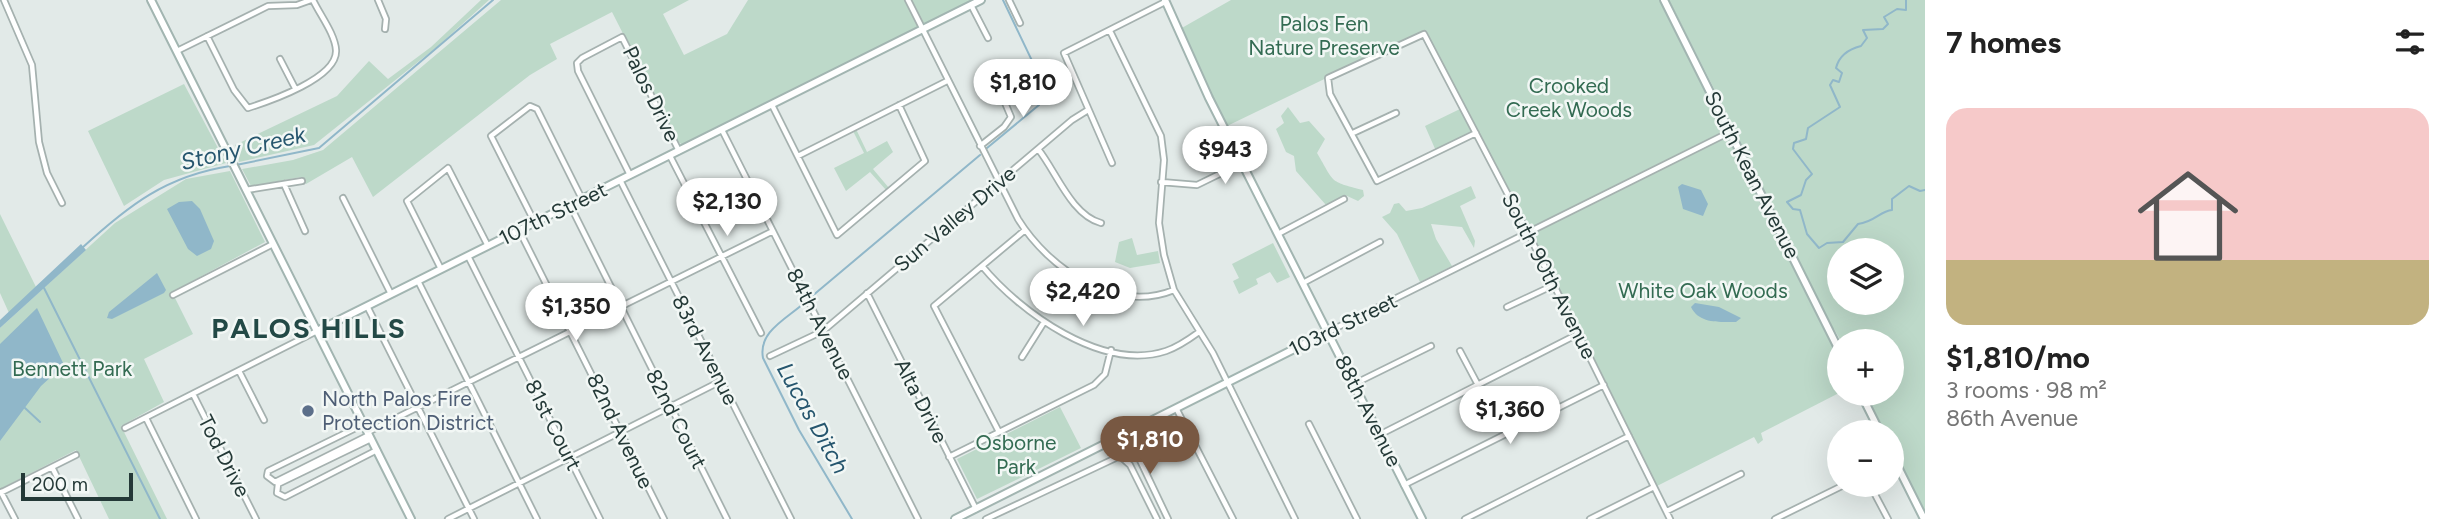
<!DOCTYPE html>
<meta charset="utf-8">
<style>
:root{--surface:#fff;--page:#f2f2f2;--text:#222;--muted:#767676;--line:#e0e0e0;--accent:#785842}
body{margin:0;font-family:Figtree,sans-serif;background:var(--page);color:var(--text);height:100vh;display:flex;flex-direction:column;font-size:26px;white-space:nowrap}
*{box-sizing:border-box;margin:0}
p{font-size:23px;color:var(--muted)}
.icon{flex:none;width:38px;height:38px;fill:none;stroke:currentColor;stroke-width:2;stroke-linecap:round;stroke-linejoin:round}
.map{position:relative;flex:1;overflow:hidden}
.sheet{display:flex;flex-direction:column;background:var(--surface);width:525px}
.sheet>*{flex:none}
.buttons{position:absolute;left:1827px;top:238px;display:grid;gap:14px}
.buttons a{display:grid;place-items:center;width:77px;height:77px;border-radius:50%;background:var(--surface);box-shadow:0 7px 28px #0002;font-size:35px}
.scale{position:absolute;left:21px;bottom:18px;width:112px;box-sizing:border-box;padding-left:7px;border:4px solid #243937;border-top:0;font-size:19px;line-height:24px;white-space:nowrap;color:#243937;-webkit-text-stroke:5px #f2f7f5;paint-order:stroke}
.price{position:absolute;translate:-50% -60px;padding:0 16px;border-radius:24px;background:#fff;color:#222;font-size:23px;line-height:46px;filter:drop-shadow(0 2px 4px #0008)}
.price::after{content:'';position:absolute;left:50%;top:42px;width:21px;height:16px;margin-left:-10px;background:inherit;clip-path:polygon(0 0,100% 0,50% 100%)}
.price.on{background:var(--accent);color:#fff}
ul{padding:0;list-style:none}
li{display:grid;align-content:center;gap:14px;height:371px;padding:0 21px}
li+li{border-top:2px solid var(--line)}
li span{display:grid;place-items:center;height:217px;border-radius:21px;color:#555}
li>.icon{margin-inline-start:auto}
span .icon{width:126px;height:126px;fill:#fffc;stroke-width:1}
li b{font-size:30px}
h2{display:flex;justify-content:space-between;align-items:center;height:84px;padding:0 21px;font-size:30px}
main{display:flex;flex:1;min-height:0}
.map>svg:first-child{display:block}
.green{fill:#bdd9c9;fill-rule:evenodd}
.water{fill:#90b7c9}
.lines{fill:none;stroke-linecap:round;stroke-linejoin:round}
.stream{stroke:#90b7c9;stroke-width:2}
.street-casing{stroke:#a5b1af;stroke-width:8}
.secondary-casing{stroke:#a2b5b1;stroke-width:10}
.street{stroke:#fff;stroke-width:4.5}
.secondary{stroke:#fff;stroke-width:6}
.service-dot{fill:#5c6f8a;stroke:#f2f7f5;stroke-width:2.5}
.labels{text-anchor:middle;stroke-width:5;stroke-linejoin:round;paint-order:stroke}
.park-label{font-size:21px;fill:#336b52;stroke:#f2f7f5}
.street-label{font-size:21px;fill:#243937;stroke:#f2f7f5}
.service-label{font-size:21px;fill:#4e5e75;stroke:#f2f7f5;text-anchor:start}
.water-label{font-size:23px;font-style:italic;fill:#26566e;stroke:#f2f7f5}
.district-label{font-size:28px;font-weight:bold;letter-spacing:2px;fill:#234946;stroke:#f2f7f5}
</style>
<main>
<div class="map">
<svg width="1925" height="519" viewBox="0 0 1925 519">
<rect width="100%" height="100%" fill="#e2eae8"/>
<path class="green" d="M481 0H489L438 46 314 145 239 162 235 145 337 96 369 61 388 79 431 47Z
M501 0H689L663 14 684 55 727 34 748 0H906L918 25 916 30 683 145 678 142 612 12 550 44 557 59 530 75 373 197 352 157 306 184 301 177 251 186 242 169 293 160 323 150Z
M910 0H976L927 24 921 22Z
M1231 0H1664L1729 128 1733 126 1669 0H1925V519L1892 453V432H1882L1862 394H1892V341H1841L1834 329 1830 331 1839 350V393L1761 433 1763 440 1758 444 1754 437 1657 486 1525 233 1426 30 1227 126 1180 29ZM1839 250H1892V303H1839Z
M184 84 226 163 164 180 124 206 88 131Z
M1288 107 1300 123 1309 121 1325 139 1317 153C1335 183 1328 181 1363 190L1364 196 1358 201 1345 195 1326 205 1296 171 1294 156 1286 152 1276 129 1284 123 1281 116Z
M1460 109 1472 132 1436 151 1425 126Z
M856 129 867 152 887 141 893 152 873 169 889 188 886 190 870 172 846 191 834 168 864 153 853 131Z
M230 171 265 242 172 292 193 334 144 359 164 402 121 426 167 519H109L76 450 0 489V328L115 223 186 179Z
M1471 186 1476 198 1460 206 1475 241 1474 248 1462 227 1431 224 1436 239 1452 266 1420 282 1397 234 1382 217 1390 213 1394 204 1399 203 1406 211 1422 208Z
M0 214 36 287 9 313 0 293Z
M1132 238 1137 255 1158 251 1160 263 1130 268 1115 262 1119 242Z
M1273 243 1290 277 1277 283 1270 272 1256 279 1258 284 1239 294 1233 281 1239 278 1232 264Z
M1060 407 1081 448 977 499 957 459Z"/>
<path class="water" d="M1682 184 1701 190 1708 204 1703 216 1683 209 1678 187Z
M192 201 200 209 214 241 211 249 197 256 188 249 167 209 179 202Z
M81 244 86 250 0 328V320Z
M157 273 166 290 164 293 112 319 107 318 109 312Z
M1695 303 1719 307 1741 318 1736 322C1720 322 1699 324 1691 307Z
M37 308 64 365 41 386 0 441V344Z"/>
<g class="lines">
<path class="stream" d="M1906 0V10L1897 9 1884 17 1888 24 1883 29 1863 30 1867 38 1861 46C1849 49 1839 56 1836 68L1842 73 1839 82 1833 80 1830 85 1840 107 1808 128 1806 139 1794 143 1793 149 1812 174 1806 180 1801 195 1787 202 1793 209 1800 210 1807 234 1819 248 1827 243 1843 242 1858 224C1875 222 1880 211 1892 210V199L1909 186 1920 191 1925 190
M987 148 1039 105 1046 90 1003 0
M236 165 319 148 493 0
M82 248C129 205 166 176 230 166
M44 288 160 519
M811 297 980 155
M803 304C786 319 758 332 763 358L799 430 852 519
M25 408 40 422"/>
<g class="street-casing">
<path id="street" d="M4 0 32 65 39 142 47 173 62 203
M378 0 386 19 385 29
M908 0 1018 219C1049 269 1115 314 1174 290
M1009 0 1020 23
M971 5 988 38
M1110 31 1161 136 1164 160 1159 223 1164 255 1174 290 1213 353 1295 519
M207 36 234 90 248 108C270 101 338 78 336 50 335 34 320 15 313 0
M177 51 268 6 297 5 311 0
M280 59 295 88
M772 105 837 235 925 161 899 105
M722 130 918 519
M1353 133 1396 113
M1476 133 1377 181 1330 94 1328 78 1424 34 1528 233 1670 519
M980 146 1004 127 1011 117 994 77
M1038 149C1056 171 1071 215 1101 223
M670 156 761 333
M798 156 947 81
M1112 163 1064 53 1165 2
M630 175 578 71 577 63 582 58 622 37 679 151
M620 180 791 519
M1161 182 1197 185 1242 163
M284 184 305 231
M246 190 302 181
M343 198 391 294
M570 205 727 519
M535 223 491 136 530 106 537 109 582 199
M519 230 664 519
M1278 234 1344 199
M468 256 600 519
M982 266C1020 312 1102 372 1166 351 1178 347 1188 340 1199 332
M441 269 407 201 448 168 488 246
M418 281 537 519
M1303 283 1380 242
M867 293 976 509
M173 295 273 244
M367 306 474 519
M1507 307 1554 285
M1328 332 1730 132
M1460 351 1478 385
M770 356 823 331 1072 120 1088 110
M1022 357 1044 322
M239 371 264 420
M1354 384 1431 346
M193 394 256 519
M1176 408 1233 519
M146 418 196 519
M364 424 268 471 267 476 275 482 369 435
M1309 424 1357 519
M125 428 317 331
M368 432 773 231
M999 432 934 306 1025 230
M1127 433 1168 519
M1379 435 1578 334
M371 439 278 484 277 493 285 497 377 450
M949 457 1094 385 1105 374 1111 350
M52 467 78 519
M1404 485 1604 385
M1870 485 1888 519
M1 492 15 519
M0 493 76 455
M1667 511 1741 474
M448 519 721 381
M986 519 1120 456 1130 465 1157 519
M1465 519 1629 436
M1590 519 1654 487
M1775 519 1844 485"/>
</g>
<g class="secondary-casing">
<path id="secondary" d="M151 0 411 519
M1165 0 1209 98 1422 519
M1664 0 1839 350
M317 331 981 0
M1861 394 1880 432
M1892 455 1924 519
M955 519 1328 332"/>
</g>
<use href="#street" class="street"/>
<use href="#secondary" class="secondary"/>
</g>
<circle class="service-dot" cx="308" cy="411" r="7"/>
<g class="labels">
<g class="park-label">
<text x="1324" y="31">Palos Fen<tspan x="1324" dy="24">Nature Preserve</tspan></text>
<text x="1569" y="93">Crooked<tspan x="1569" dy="24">Creek Woods</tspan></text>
<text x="1703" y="298">White Oak Woods</text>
<text x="72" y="376">Bennett Park</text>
<text x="1016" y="450">Osborne<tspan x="1016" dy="24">Park</tspan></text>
</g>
<g class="street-label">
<text transform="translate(651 94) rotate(64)" y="7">Palos Drive</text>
<text transform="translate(1752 175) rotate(63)" y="7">South Kean Avenue</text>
<text transform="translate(553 214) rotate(-26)" y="7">107th Street</text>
<text transform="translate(955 219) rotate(-40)" y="7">Sun Valley Drive</text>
<text transform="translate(1549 276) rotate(63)" y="7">South 90th Avenue</text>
<text transform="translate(820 324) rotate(63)" y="7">84th Avenue</text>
<text transform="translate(1343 325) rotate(-26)" y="7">103rd Street</text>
<text transform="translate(705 350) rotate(63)" y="7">83rd Avenue</text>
<text transform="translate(921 401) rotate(63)" y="7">Alta Drive</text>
<text transform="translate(1368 411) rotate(63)" y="7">88th Avenue</text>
<text transform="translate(676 419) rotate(63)" y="7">82nd Court</text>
<text transform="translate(553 425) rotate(63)" y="7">81st Court</text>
<text transform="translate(620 431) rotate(64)" y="7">82nd Avenue</text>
<text transform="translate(224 456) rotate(63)" y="7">Tod Drive</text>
</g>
<g class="service-label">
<text x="322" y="406">North Palos Fire<tspan x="322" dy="24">Protection District</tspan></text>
</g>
<g class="water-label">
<text transform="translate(243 148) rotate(-13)" y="8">Stony Creek</text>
<text transform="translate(813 418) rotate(61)" y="8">Lucas Ditch</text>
</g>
<g class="district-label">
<text x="309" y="338">PALOS HILLS</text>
</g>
</g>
</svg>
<div class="buttons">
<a><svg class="icon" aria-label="layers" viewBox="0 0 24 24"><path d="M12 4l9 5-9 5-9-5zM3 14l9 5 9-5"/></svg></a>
<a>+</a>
<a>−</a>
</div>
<div class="scale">200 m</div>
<b class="price" style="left:1023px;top:119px">$1,810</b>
<b class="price" style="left:1225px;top:186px">$943</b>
<b class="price" style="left:727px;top:238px">$2,130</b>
<b class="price" style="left:1083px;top:328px">$2,420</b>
<b class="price" style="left:576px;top:343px">$1,350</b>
<b class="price" style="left:1510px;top:446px">$1,360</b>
<b class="price on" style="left:1150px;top:476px">$1,810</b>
</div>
<section class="sheet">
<h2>7 homes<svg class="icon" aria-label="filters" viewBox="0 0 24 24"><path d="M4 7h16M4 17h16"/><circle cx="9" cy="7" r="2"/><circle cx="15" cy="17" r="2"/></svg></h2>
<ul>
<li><span style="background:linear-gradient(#f6c9c9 70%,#c2b280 0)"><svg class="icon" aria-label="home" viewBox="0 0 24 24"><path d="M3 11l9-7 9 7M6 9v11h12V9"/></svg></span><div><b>$1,810/mo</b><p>3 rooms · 98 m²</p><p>86th Avenue</p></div></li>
</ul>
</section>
</main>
